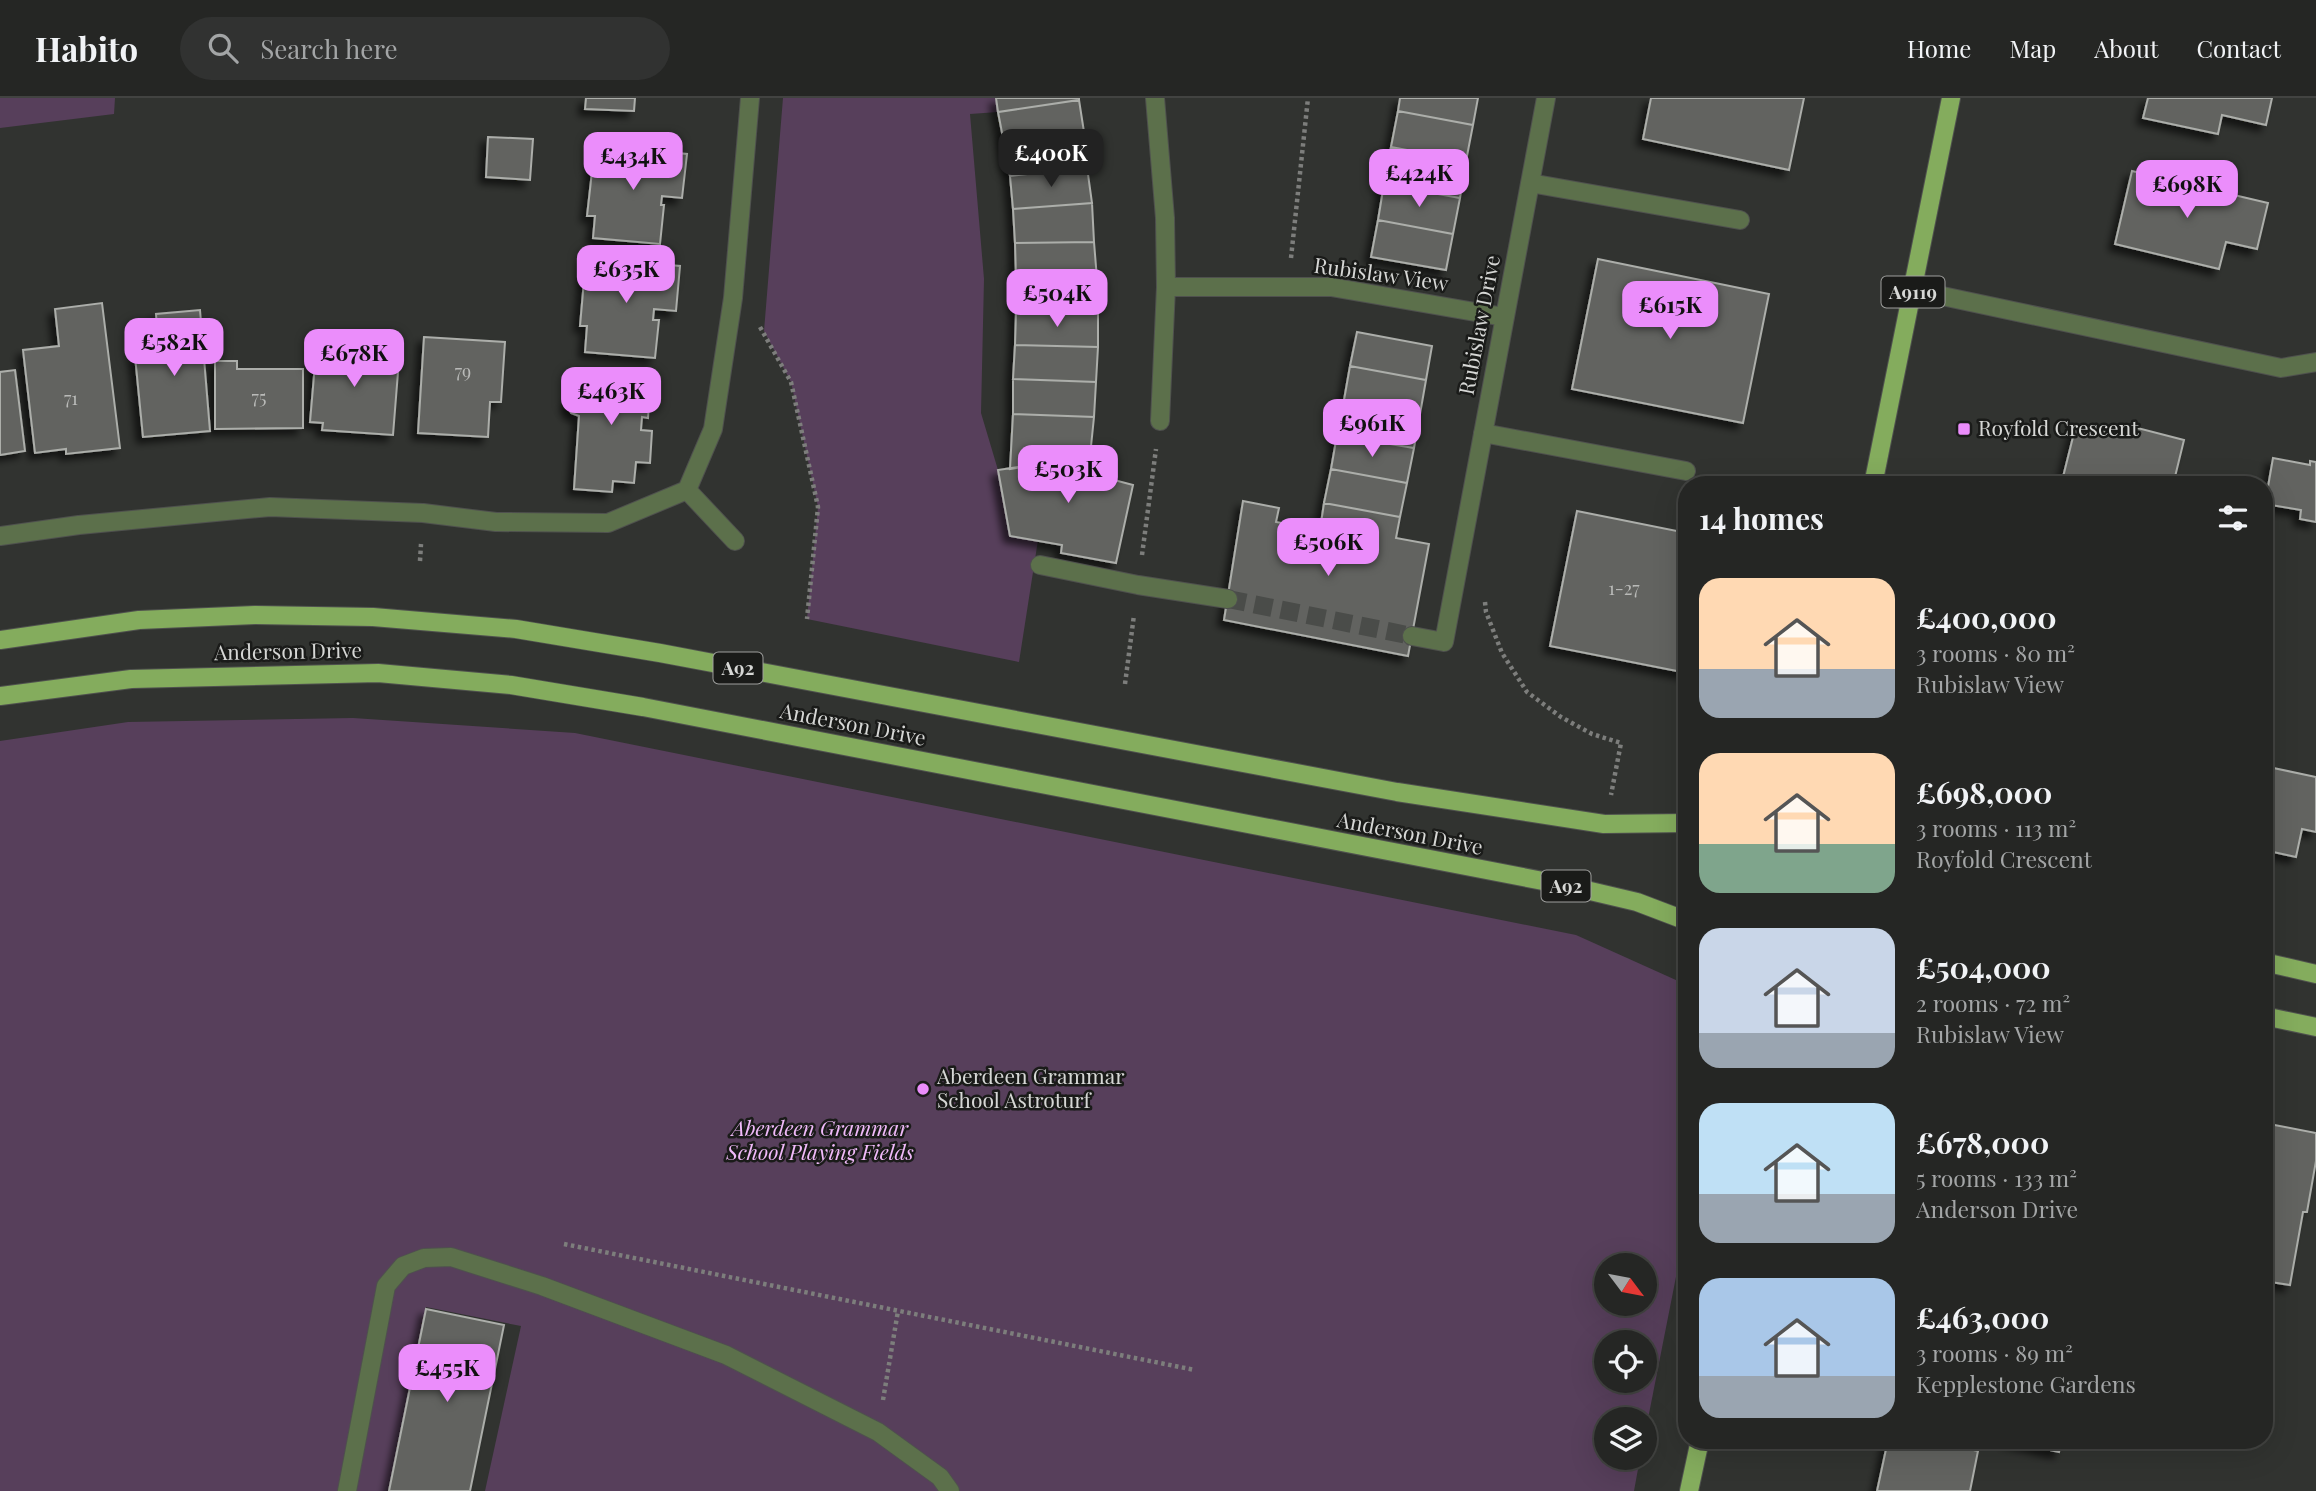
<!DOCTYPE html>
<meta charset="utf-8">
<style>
:root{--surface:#252624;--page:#313231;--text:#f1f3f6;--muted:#a3a5a6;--line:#424341;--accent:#eb8dfb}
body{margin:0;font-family:"Playfair Display",serif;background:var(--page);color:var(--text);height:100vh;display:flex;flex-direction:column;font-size:26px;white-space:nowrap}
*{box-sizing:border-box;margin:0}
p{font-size:23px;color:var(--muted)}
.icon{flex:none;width:38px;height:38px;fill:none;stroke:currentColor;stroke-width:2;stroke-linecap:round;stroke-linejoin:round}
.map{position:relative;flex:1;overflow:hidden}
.side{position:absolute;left:1678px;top:378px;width:595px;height:973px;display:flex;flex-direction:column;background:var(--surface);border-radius:28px;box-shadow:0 7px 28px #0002,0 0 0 2px var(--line)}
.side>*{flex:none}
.needle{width:46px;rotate:122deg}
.controls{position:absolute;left:1594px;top:1155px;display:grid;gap:14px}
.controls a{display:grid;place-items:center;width:63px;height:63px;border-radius:50%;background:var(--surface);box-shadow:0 7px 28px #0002,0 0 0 2px var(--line);font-size:35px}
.price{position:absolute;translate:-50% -60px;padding:0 16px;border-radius:14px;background:var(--accent);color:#111;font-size:23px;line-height:46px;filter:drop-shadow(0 2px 4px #0008)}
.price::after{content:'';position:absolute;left:50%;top:42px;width:21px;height:16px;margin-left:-10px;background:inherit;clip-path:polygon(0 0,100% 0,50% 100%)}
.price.active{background:#222;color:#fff}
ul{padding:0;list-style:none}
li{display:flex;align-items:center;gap:21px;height:175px;padding:0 21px}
li span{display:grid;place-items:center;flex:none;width:196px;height:140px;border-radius:21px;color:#555}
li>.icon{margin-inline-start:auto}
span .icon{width:84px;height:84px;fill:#fffc;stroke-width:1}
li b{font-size:30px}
h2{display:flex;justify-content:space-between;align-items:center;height:84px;padding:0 21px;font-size:30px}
header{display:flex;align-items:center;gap:42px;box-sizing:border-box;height:98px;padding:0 35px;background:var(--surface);border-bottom:2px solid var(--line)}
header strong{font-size:33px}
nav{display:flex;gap:38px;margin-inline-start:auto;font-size:24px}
.search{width:490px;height:63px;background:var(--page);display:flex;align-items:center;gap:18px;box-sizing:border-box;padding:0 24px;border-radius:38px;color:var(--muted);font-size:26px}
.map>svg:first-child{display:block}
.green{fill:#573f5b;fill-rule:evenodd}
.building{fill:#626460;stroke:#acaeaa;stroke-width:2;filter:url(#shadow)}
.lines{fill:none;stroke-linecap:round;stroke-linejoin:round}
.minor-tunnel{stroke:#4a4c49;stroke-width:18;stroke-dasharray:18 9;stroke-linecap:butt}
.minor-casing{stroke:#4f514e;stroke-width:20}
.major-casing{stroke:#4f514e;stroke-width:20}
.path{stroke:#7d7e7c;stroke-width:4.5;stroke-dasharray:3.5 3.5;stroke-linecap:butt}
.minor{stroke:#5c704b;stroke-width:18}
.major{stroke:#84ac5d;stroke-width:18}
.poi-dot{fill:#eb8dfb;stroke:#1a1b19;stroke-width:2.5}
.labels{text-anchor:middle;stroke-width:5;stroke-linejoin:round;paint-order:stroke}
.number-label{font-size:18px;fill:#b9bab8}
.shield{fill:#1a1b19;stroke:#9e9f9d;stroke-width:2}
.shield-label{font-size:19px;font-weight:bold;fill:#d6d7d5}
.street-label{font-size:21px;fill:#d6d7d5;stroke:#1a1b19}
.poi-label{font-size:21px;fill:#d6d7d5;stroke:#1a1b19;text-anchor:start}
.park-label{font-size:21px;font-style:italic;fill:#f1bafa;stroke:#1a1b19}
</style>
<header>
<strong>Habito</strong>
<div class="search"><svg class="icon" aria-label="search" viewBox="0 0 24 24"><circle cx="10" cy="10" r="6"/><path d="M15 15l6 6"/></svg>Search here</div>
<nav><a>Home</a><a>Map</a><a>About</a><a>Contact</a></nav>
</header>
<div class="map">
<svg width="2316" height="1393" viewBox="0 0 2316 1393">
<defs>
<filter id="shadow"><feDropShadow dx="-6" dy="6" stdDeviation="3.5" flood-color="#0009"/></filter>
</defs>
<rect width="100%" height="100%" fill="#313330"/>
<path class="green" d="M0 0H115L114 16 0 30Z
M783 0H996L998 14 970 16 984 181 981 315 998 372 1038 442 1019 564 807 521 818 409 791 284 764 233Z
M353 620 575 635 1576 837 1687 887V1123L1645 1336V1321H1606V1360H1640L1634 1393H485L521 1228 426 1209 388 1393H0V643L128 624ZM1606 1167H1645V1206H1606ZM1606 1244H1645V1283H1606Z"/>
<path class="building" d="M586 0H635L634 13 585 11Z
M996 0H1079V2L998 14Z
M1400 0H1478L1473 27 1398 13Z
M1651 0H1804L1789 72 1643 41Z
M2148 0H2272L2266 27 2222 17 2218 36 2143 20Z
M1079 2 1084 34 1004 45 998 14Z
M1398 13 1473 27 1466 63 1391 49Z
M1084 34 1087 69 1010 78 1004 45Z
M488 39 533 41 530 82 486 79Z
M595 47 687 56 682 100 662 98 661 107H664L660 146 593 140 595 118H587Z
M1391 49 1466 63 1460 100 1384 86Z
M1087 69 1092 105 1013 111 1010 78Z
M2132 73 2268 105 2257 151 2226 144 2219 171 2115 146Z
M1384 86 1460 100 1453 136 1378 122Z
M1092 105 1094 144 1015 145 1013 111Z
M1378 122 1453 136 1446 172 1371 159Z
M1094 144 1097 181 1016 180 1015 145Z
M586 160 680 168 676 213 654 211 653 222H659L655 260 585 254 587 228H580Z
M1598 161 1769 196 1743 325 1572 291Z
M1016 180 1097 181 1098 214H1016Z
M102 205 120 350 66 356V351L35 355 23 252 59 248 55 211Z
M200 212 210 333 143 339 135 258 159 256 156 216Z
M1016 214H1098V249L1015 247Z
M1357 234 1432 248 1426 282 1350 268Z
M424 239 505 244 501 304H490L488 339 418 335Z
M317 243 392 249 390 273 398 274 393 337 322 332 323 325 310 324Z
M1015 247 1098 249 1096 284 1013 281Z
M215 263H237V271H303V330L215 331Z
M1350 268 1426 282 1420 316 1344 302Z
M582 270 651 275 648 320 642 319 641 332 652 333 650 365 636 364 634 385 613 383 612 394 574 391 579 318 571 315 567 307 572 297 580 294Z
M15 272 25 353 0 357V274Z
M1013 281 1096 284 1094 319 1013 316Z
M1344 302 1420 316 1414 350 1337 337Z
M1013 316 1094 319 1090 358 1010 371Z
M2076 327 2116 337 2130 328 2184 342 2173 387H2061Z
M1337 337 1414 350 1407 385 1331 371Z
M1110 355 1114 382 1133 387 1116 465 1061 455 1062 447 1010 438 998 372Z
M2273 360 2310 367V363L2316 364V424L2300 421 2301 412 2265 406Z
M1331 371 1407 385 1400 419 1324 405Z
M1243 403 1279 410 1276 424 1320 432 1324 405 1400 419 1396 440 1429 446 1408 558 1224 522Z
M1577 413 1687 435V575L1550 548Z
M2264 668 2316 679V734L2302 731 2296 759 2264 752Z
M2264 1025 2316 1035V1063L2307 1114H2303L2290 1187 2264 1183Z
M426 1211 504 1227 470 1393H389Z
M1888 1342H1929L1978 1353 1970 1393H1877Z
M2005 1342H2062L2059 1354Z"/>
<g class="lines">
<path class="minor-tunnel" d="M1228 501 1412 538"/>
<g class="minor-casing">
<path id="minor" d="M1155 0 1165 120 1166 189 1160 323
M1530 85 1740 122
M1166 189H1331L1504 219
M1914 192 2281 270 2316 264
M1483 335 1686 373
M687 392 735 443
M0 438 79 427 270 409 423 415 496 424 608 425 687 392 713 331 733 200 750 0
M1040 467 1138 487 1228 501
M1412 538 1444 544 1546 0
M347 1393 386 1188 403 1168 424 1160 451 1159 542 1188 726 1257 878 1334 940 1379 950 1393"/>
</g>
<g class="major-casing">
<path id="major" d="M1873 387 1951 0
M0 542 139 522 255 517 373 519 516 531 660 555 1397 694 1604 726 1687 725
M0 598 131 581 378 575 511 587 643 609 1569 788 1637 804 1687 823
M2264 864 2316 876
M2264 918 2316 929
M1689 1393 1700 1342"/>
</g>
<path class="path" d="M1291 160 1308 0
M760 229 791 284 818 409 807 521
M1142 457 1156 351
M420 463 421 446
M1485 504 1486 514 1502 555 1527 594 1561 619 1592 636 1621 645 1611 697
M1125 586 1134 517
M564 1146 1195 1272
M883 1302 898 1213"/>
<use href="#minor" class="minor"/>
<use href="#major" class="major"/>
</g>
<g class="poi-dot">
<rect x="1957" y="324" width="14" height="14" rx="3.5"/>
<circle cx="923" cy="991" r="7"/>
</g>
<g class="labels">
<g class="number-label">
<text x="463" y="280">79</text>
<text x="259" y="306">75</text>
<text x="71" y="307">71</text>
<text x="1624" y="497">1-27</text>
</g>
<g class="shield">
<rect x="1881.5" y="178.5" width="63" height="31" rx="5"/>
<rect x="713.5" y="554.5" width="49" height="31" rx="5"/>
<rect x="1541.5" y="772.5" width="49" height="31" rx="5"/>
</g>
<g class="shield-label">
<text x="1913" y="201">A9119</text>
<text x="738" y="577">A92</text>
<text x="1566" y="795">A92</text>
</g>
<g class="street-label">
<text transform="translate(1381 177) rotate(8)" y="7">Rubislaw View</text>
<text transform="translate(1480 227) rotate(-79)" y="7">Rubislaw Drive</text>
<text transform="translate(288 554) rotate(-1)" y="7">Anderson Drive</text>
<text transform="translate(853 627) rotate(11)" y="7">Anderson Drive</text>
<text transform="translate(1410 736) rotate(11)" y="7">Anderson Drive</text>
</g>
<g class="poi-label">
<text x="1978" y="338">Royfold Crescent</text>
<text x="937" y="986">Aberdeen Grammar<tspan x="937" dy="24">School Astroturf</tspan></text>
</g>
<g class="park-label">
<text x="820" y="1038">Aberdeen Grammar<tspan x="820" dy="24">School Playing Fields</tspan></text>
</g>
</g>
</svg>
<div class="controls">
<a><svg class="needle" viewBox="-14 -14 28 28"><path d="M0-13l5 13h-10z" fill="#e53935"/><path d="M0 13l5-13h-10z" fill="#a3a5a6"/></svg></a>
<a><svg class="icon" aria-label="locate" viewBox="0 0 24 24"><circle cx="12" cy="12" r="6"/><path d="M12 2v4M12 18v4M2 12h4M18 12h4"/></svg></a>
<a><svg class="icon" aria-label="layers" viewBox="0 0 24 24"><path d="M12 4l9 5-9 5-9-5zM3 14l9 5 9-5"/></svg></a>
</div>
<b class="price active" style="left:1051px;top:91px">£400K</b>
<b class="price" style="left:633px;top:94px">£434K</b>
<b class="price" style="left:1419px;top:111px">£424K</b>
<b class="price" style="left:2187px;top:122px">£698K</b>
<b class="price" style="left:626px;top:207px">£635K</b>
<b class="price" style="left:1057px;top:231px">£504K</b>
<b class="price" style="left:1670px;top:243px">£615K</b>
<b class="price" style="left:174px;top:280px">£582K</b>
<b class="price" style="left:354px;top:291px">£678K</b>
<b class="price" style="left:611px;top:329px">£463K</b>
<b class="price" style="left:1372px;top:361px">£961K</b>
<b class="price" style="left:1068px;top:407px">£503K</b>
<b class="price" style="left:1328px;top:480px">£506K</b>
<b class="price" style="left:447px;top:1306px">£455K</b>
<section class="side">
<h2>14 homes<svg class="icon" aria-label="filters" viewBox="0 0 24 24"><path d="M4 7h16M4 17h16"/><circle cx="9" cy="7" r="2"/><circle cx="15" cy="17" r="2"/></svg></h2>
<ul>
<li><span style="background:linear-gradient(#ffd9b3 65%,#9aa5b1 0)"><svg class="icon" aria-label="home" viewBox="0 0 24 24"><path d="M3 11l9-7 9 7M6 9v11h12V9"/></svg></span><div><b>£400,000</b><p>3 rooms · 80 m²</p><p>Rubislaw View</p></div></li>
<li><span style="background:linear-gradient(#ffd9b3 65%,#7fa58c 0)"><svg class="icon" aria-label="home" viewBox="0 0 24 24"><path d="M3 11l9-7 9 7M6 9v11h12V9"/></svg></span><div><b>£698,000</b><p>3 rooms · 113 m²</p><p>Royfold Crescent</p></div></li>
<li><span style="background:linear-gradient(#c9d6e8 75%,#9aa5b1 0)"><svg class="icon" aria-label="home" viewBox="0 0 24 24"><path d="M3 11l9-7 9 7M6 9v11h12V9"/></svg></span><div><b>£504,000</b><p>2 rooms · 72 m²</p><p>Rubislaw View</p></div></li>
<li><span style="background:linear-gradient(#bfe0f5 65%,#9aa5b1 0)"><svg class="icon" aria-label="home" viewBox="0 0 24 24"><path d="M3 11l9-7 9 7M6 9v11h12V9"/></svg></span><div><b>£678,000</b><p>5 rooms · 133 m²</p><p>Anderson Drive</p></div></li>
<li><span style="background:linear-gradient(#a9c7e8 70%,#9aa5b1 0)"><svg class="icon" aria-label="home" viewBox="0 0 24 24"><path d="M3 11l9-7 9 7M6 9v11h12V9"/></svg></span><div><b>£463,000</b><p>3 rooms · 89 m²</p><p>Kepplestone Gardens</p></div></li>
</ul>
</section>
</div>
